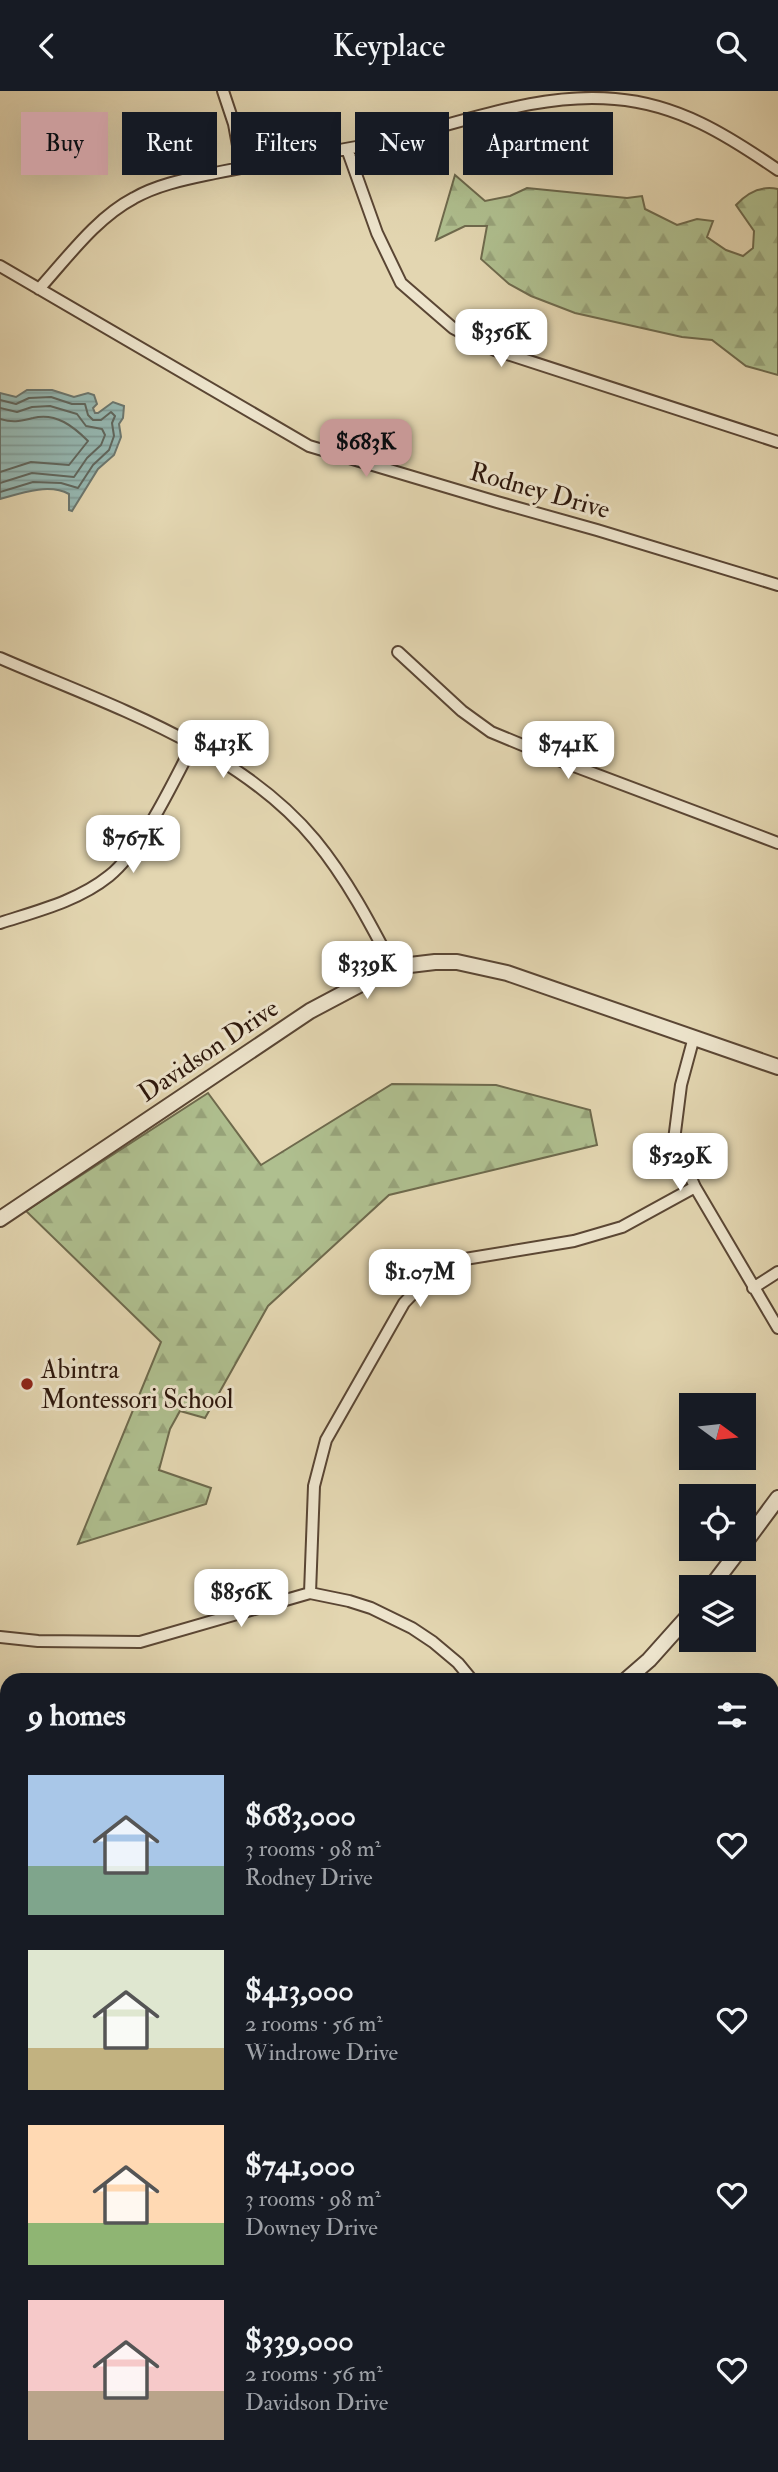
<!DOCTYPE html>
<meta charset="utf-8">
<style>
:root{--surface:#171b24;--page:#20242c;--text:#f1f3f6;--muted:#9ea1a6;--accent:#c59692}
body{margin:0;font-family:"IM FELL Double Pica",serif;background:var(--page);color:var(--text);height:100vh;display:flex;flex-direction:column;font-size:26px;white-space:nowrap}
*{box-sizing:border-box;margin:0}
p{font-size:23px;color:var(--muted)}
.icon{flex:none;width:38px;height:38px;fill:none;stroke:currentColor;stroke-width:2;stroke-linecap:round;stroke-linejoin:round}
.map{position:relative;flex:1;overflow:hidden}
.drawer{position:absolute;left:0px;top:1582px;width:779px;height:800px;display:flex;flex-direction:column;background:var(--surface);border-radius:21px 21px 0 0;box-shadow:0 7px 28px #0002}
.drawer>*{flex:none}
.hud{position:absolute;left:21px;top:21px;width:737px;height:63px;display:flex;gap:14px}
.needle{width:46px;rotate:105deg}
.controls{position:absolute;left:679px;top:1302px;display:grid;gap:14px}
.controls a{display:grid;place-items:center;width:77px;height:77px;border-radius:0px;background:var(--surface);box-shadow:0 7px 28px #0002;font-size:35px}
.price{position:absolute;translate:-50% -60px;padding:0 16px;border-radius:14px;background:#fff;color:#222;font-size:23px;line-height:46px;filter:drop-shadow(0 2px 4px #0008)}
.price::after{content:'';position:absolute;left:50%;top:42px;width:21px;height:16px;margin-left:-10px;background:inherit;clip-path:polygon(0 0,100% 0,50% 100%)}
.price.active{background:var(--accent);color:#111}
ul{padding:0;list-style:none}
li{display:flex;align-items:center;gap:21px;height:175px;padding:0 28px}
li span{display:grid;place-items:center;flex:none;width:196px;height:140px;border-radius:0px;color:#555}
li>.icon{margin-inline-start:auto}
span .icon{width:84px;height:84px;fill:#fffc;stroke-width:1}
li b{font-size:30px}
h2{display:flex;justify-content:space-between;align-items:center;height:84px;padding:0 28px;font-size:30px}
.pill{padding:0 24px;border-radius:0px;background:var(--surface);box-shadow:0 7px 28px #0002;font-size:24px;line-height:63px}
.pill.active{background:var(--accent);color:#111}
header{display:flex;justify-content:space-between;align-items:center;height:91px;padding:0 28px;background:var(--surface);font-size:32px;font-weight:600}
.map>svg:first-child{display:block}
.forest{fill:url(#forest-firs);stroke:#6e6a4d;stroke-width:2}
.water{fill:url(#water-rules);stroke:#6c776f;stroke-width:2}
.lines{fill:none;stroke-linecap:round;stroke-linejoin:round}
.shore{stroke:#61675e;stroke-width:2}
.minor-casing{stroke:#5a4634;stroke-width:14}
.tertiary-casing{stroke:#5a4634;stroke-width:18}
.minor{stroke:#ede4cc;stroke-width:10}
.tertiary{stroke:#ede4cc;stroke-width:14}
.poi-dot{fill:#8f2418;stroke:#ede4cc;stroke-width:2.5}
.labels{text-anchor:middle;stroke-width:6;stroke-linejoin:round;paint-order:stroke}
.street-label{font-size:26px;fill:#2c160b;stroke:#ede4cc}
.poi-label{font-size:26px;fill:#2c160b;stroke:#ede4cc;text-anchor:start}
</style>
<header><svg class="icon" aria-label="back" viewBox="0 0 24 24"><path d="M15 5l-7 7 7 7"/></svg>Keyplace<svg class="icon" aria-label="search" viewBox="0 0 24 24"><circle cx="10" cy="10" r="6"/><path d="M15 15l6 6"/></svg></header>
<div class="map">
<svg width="778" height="2381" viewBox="0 0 778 2381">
<defs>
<pattern id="forest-firs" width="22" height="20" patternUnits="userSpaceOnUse" patternTransform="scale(1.75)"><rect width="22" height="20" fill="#afbf8f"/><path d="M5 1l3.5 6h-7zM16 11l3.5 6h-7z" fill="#97a37a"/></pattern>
<pattern id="water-rules" width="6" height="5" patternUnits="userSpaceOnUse" patternTransform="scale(1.75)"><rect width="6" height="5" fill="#96b8b2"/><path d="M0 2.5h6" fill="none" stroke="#819d98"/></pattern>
</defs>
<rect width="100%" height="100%" fill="#e3d6b1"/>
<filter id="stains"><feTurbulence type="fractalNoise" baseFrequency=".00286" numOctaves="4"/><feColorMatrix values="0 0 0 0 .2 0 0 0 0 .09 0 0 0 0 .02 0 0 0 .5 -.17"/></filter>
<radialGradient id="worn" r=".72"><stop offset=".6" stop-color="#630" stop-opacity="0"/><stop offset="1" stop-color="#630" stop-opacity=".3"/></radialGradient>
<path class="forest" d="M455 84 485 110 510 105 527 97 627 107 642 105 645 118 677 134 697 128 713 130 707 146 726 159 743 165 753 157 754 140 736 114C747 102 760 94 778 98V284L746 275 712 249 682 246 575 222 531 205 509 193 481 168 487 135H465L436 149Z
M392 993 496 994 590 1019 597 1054 389 1104 268 1215 205 1327 180 1320 170 1338 159 1379 211 1397 206 1413 78 1453 161 1251 26 1120 208 1002 261 1074Z"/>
<path class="water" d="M52 299 74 306 88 302 94 304 97 313 93 317 95 322H98L113 311 124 315 123 327 119 333 121 346 114 364 98 378 72 420 69 419V403C49 392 21 402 0 408V302L16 306 27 299Z"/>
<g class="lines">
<path class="shore" d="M0 309 16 313 29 307 51 306 72 313H85L88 324 93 329H101L111 321 115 325 112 332 114 345 109 359 93 374 78 397 61 392 33 391 0 401
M0 317 17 321 32 316 50 315 77 323 86 335 102 338 105 344 101 354 87 367 74 386 32 382 0 392
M0 328C14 332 20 330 33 327 56 321 74 336 88 350L69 374 31 371 0 381"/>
<g class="minor-casing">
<path id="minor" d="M223 0 234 33 242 76
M347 58 377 142 401 192 453 237 495 259 778 351
M0 175 309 355 497 411 597 439 778 494
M39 198C68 166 96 127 134 107 159 93 187 88 215 82 267 71 319 64 371 53 450 37 534 0 615 8 678 13 727 44 778 79
M398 561 462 620 491 641 566 672 778 752
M0 567C108 614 238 656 315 749 347 788 370 832 393 876
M0 832C37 820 78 810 109 785 141 760 174 690 193 653
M694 946 681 994 674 1049 695 1096 778 1237
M753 1197 778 1181
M310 1502 314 1395 326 1349 404 1212 428 1187 465 1168 574 1150 622 1136 695 1096
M0 1546 38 1550 140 1551 310 1502 349 1510 371 1517 412 1537 433 1551 458 1572 472 1589
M772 1895 778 1900
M772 1965 778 1956
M0 2264 7 2246
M498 2381 500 2375"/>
</g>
<g class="tertiary-casing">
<path id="tertiary" d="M0 1128 310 920 393 876 435 871H457L507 882 778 976
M744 1453 778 1407
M711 1496 740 1458
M626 1589 649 1569 691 1522
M0 1849 7 1846"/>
</g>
<use href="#minor" class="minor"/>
<use href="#tertiary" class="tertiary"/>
</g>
<circle class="poi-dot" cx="27" cy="1293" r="7"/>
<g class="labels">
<g class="street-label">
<text transform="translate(540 399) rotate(16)" y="9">Rodney Drive</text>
<text transform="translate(208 959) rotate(-34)" y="9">Davidson Drive</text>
</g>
<g class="poi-label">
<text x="41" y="1287">Abintra<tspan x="41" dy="30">Montessori School</tspan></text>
</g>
</g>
<rect width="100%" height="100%" filter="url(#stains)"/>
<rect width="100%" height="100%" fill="url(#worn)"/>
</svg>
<div class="controls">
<a><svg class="needle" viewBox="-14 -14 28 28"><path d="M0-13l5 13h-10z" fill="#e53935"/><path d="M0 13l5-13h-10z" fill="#9ea1a6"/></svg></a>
<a><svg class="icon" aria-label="locate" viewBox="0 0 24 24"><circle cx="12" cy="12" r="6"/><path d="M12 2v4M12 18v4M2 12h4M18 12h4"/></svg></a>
<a><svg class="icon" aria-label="layers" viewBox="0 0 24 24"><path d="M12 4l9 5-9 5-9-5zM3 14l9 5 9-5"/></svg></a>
</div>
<b class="price" style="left:501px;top:278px">$356K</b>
<b class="price active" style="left:366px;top:388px">$683K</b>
<b class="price" style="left:223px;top:689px">$413K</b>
<b class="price" style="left:568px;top:690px">$741K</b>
<b class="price" style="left:133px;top:784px">$767K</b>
<b class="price" style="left:367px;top:910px">$339K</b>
<b class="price" style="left:680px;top:1102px">$529K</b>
<b class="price" style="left:420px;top:1218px">$1.07M</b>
<b class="price" style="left:241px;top:1538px">$856K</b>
<div class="hud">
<a class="pill active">Buy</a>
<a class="pill">Rent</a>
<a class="pill">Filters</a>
<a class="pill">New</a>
<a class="pill">Apartment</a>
</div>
<section class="drawer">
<h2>9 homes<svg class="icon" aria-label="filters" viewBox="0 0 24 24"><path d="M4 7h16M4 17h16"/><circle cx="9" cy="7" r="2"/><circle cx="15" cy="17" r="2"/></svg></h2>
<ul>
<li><span style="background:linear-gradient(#a9c7e8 65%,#7fa58c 0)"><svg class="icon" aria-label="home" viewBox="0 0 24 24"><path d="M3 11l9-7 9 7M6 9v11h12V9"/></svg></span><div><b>$683,000</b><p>3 rooms · 98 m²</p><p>Rodney Drive</p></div><svg class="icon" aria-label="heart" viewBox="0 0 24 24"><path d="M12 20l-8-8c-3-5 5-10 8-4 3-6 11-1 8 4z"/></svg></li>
<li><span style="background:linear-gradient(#dfe7d0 70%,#c2b280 0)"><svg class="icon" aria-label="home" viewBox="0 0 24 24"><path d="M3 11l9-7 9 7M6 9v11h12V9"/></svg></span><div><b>$413,000</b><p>2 rooms · 56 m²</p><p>Windrowe Drive</p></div><svg class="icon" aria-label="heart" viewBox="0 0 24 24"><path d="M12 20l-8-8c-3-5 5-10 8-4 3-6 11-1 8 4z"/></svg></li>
<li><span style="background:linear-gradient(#ffd9b3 70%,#8fb573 0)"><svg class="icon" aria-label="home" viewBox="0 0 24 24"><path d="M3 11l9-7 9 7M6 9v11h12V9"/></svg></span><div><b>$741,000</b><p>3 rooms · 98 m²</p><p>Downey Drive</p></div><svg class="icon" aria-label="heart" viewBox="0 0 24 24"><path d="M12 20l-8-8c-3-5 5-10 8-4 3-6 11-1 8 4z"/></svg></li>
<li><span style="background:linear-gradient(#f6c9c9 65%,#b9a48a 0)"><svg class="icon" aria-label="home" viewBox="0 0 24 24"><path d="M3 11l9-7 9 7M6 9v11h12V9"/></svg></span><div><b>$339,000</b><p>2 rooms · 56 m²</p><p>Davidson Drive</p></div><svg class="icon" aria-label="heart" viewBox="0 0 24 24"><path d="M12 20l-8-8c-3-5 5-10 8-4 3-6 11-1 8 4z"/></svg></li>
</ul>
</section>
</div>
